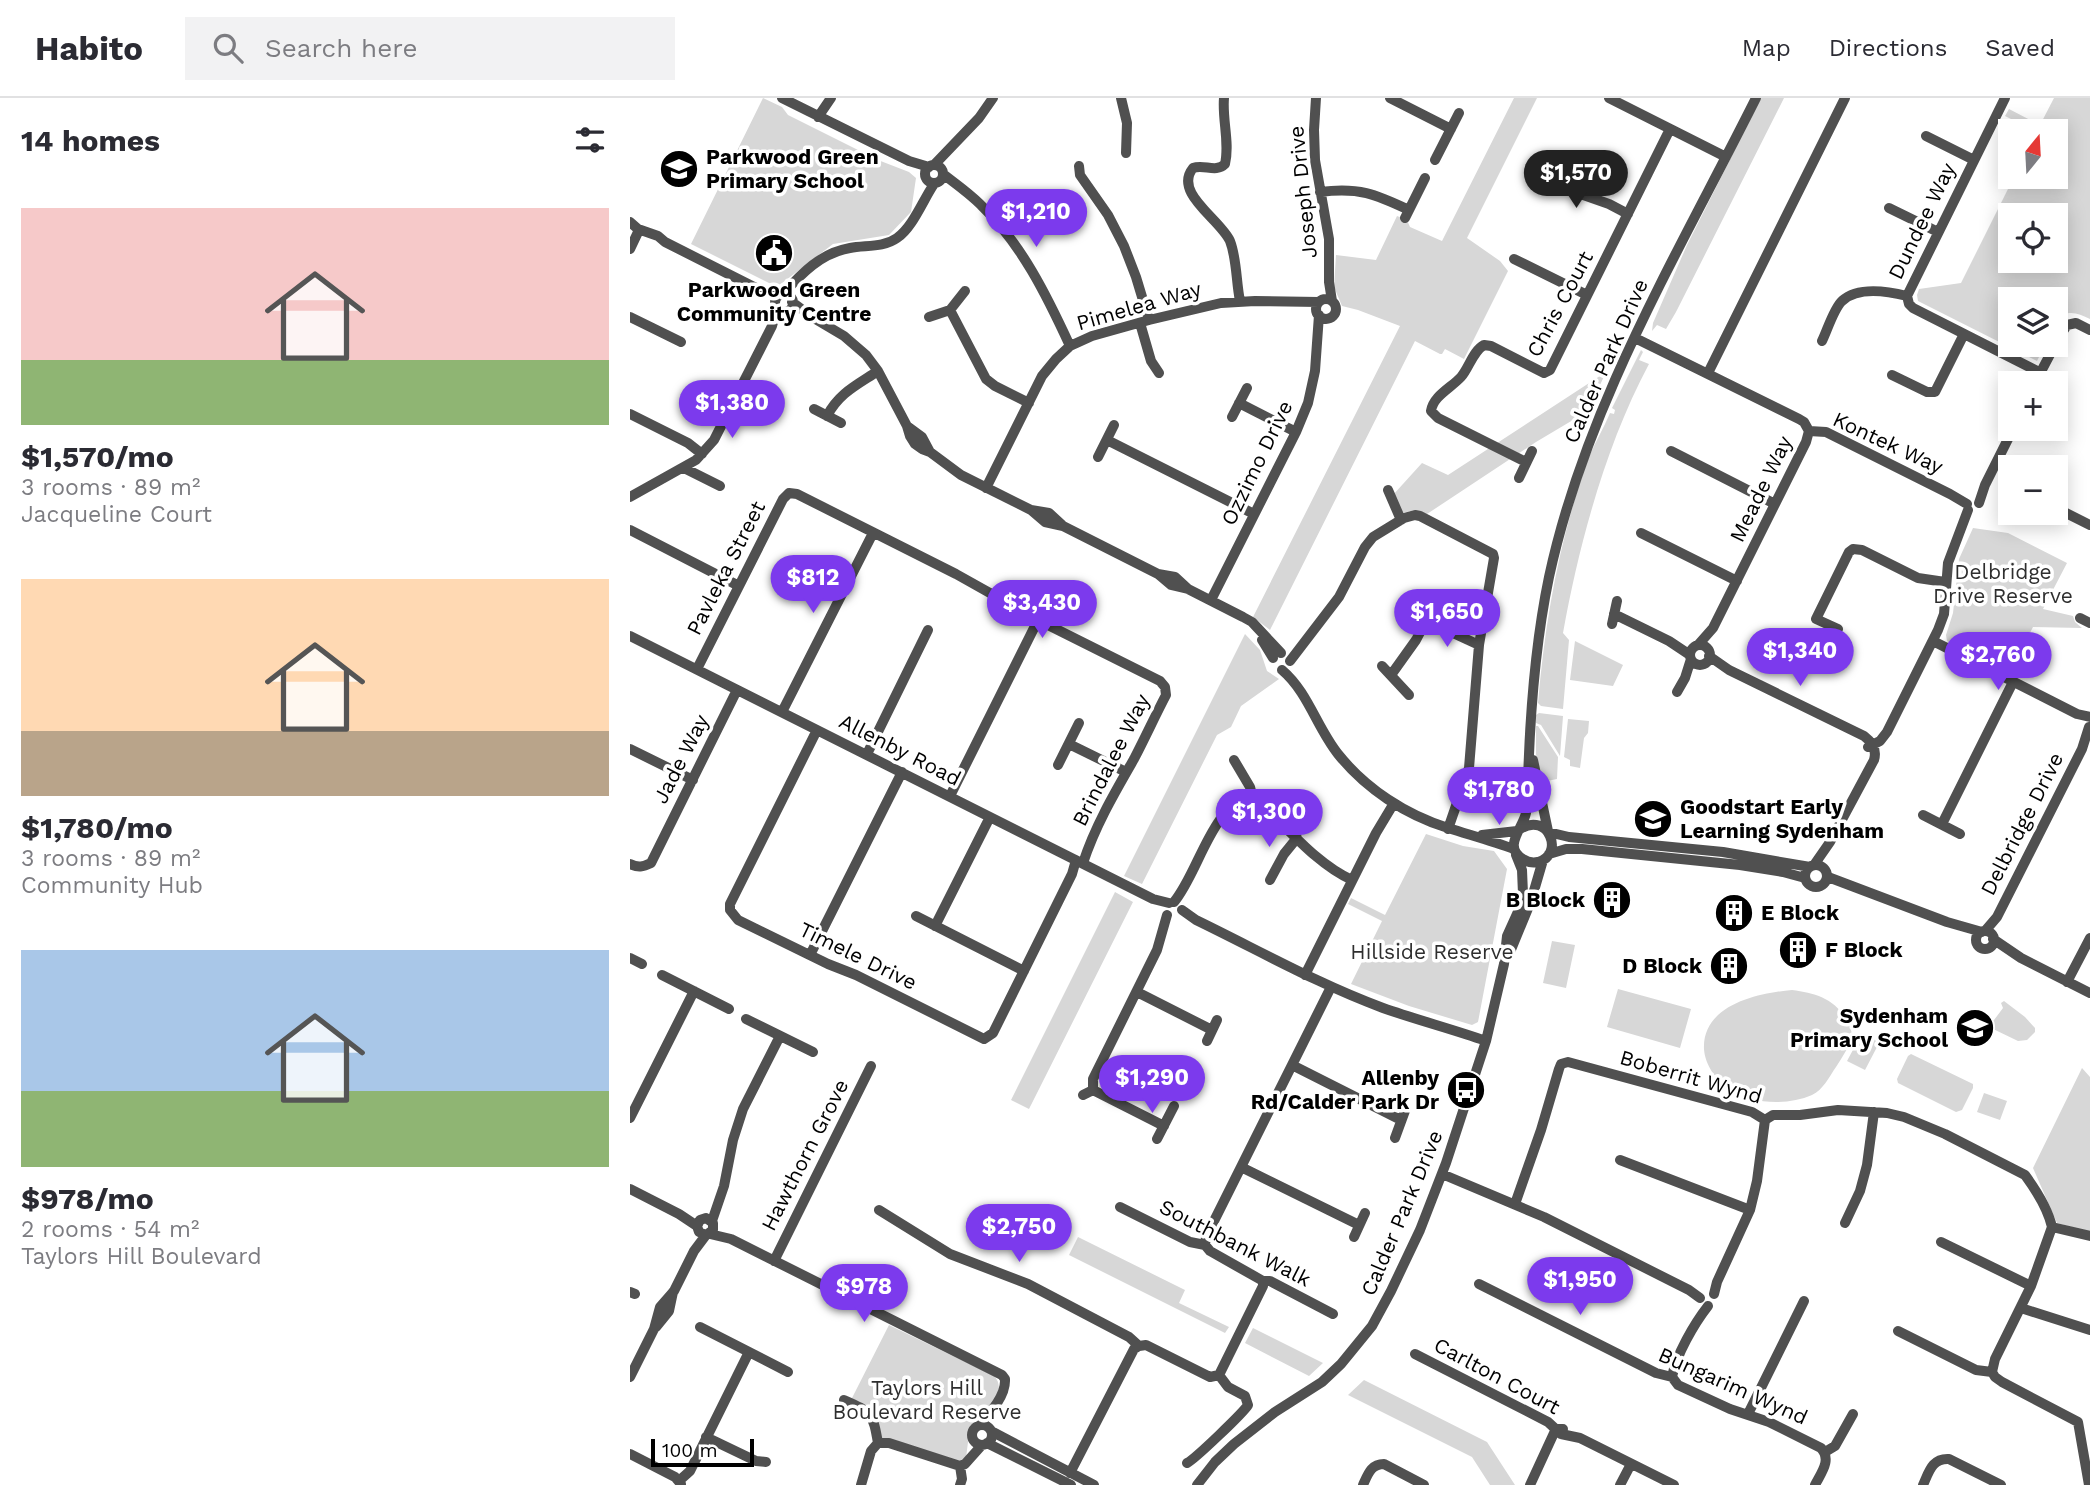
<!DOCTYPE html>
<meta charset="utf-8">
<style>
:root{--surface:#fff;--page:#f2f2f3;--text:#2b2b33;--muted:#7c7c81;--line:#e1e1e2;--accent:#7c3aed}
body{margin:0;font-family:"Work Sans",sans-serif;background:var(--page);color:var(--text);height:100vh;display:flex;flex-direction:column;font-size:26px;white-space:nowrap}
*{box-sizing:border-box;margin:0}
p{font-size:23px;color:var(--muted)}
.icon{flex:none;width:38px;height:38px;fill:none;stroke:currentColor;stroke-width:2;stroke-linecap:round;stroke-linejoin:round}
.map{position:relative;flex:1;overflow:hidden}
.side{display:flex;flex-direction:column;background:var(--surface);width:630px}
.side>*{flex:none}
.needle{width:46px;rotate:18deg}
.tools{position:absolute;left:1368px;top:21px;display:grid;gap:14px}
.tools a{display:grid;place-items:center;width:70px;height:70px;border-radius:0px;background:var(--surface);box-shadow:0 4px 18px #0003;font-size:35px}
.scale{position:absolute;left:21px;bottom:18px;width:103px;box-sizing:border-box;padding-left:7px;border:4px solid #000;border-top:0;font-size:19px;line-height:24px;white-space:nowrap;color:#000;-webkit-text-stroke:5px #fff;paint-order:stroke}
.price{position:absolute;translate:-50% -60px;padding:0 16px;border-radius:24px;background:var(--accent);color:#fff;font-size:23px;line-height:46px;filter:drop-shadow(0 2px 4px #0008)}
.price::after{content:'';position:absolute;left:50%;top:42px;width:21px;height:16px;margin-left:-10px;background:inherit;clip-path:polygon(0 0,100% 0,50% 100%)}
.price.on{background:#222;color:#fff}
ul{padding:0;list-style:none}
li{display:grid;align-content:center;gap:14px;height:371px;padding:0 21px}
li span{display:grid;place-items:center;height:217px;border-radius:0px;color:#555}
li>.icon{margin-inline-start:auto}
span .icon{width:126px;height:126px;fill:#fffc;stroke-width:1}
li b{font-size:30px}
h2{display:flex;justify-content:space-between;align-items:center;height:84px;padding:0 21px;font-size:30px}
header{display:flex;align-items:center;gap:42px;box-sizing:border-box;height:98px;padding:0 35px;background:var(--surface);border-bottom:2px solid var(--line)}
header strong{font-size:33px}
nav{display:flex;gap:38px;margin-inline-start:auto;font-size:24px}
.search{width:490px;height:63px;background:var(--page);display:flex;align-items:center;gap:18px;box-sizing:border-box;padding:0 24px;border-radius:0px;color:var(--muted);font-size:26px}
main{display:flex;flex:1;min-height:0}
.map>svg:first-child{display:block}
.green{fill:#d7d7d7;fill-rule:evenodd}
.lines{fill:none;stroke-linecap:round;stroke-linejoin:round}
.minor{stroke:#505050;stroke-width:10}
.labels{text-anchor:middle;stroke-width:7;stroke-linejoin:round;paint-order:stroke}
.poi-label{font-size:21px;font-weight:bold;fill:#000;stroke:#fff;text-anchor:start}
.street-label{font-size:21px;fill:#000;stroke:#fff}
.park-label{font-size:21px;fill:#2e2e2e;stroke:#fff}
</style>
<header>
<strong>Habito</strong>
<div class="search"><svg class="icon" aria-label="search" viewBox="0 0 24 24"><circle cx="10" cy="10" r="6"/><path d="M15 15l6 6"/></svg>Search here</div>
<nav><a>Map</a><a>Directions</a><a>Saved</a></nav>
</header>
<main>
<section class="side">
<h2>14 homes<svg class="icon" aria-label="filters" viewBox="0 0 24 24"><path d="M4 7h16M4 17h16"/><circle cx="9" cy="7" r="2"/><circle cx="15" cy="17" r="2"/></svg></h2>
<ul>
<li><span style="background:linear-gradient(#f6c9c9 70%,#8fb573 0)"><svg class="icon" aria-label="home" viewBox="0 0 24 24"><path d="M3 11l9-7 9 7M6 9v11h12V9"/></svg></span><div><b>$1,570/mo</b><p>3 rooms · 89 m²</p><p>Jacqueline Court</p></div></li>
<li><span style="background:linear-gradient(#ffd9b3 70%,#b9a48a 0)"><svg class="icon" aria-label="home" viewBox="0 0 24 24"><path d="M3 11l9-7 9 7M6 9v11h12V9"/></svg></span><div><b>$1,780/mo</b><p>3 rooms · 89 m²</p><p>Community Hub</p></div></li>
<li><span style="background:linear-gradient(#a9c7e8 65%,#8fb573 0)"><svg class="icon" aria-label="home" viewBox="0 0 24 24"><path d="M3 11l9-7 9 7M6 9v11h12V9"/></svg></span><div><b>$978/mo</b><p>2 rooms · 54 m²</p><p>Taylors Hill Boulevard</p></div></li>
</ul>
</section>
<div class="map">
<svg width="1460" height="1387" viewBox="0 0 1460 1387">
<rect width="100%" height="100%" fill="#fff"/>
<path class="green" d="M133 0 152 9 158 17 248 62 279 74 286 80 281 114 259 137 203 146 147 189 61 146Z
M884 0H907L837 140 870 163 878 173 834 261 815 251 812 256H810L785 243 640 532 623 519 770 228 728 212 712 208 704 189 706 157 746 162 767 118 777 122 780 129 812 143Z
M1131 0H1154L1046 214 1036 231 1027 227 1022 233 1023 225 1057 147Z
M1424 0H1460V221C1447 215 1435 210 1426 225V201H1381V247H1415L1407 263 1288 203 1287 197 1289 191 1331 185 1384 79H1426V33H1405L1375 18 1379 11 1410 27ZM1426 117V163H1381V117Z
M1011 252 1013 254 1009 262 1019 266C976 346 949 446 933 535L939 542 933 611 911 608 908 605C915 522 930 437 959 359 965 344 974 330 980 315L984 316 985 312 982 310Z
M976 274 952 326 943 322 906 344 797 416 785 412 772 415 763 397 792 365 818 377Z
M1343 430 1378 435 1437 465 1413 511 1443 518 1445 524 1452 530 1403 529 1380 574 1317 543 1316 537 1323 515 1329 461Z
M615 536 630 552 637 573 649 581 611 608 601 629 587 637 512 786 494 778Z
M945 543 993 567 983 588 940 582Z
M909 615 933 618 930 658 911 627 906 625V617Z
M938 621 959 623 958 635 954 640 950 670 940 668V662L934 659Z
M906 628H908L928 659 927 681 917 683V680L909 679 906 656Z
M796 736 833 748 864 753 877 771 848 924 842 927 779 908 721 886 752 823 718 806 721 800 755 817Z
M485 794 503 804 399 1011 381 1002Z
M922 843 945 847 936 890 913 885Z
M988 891 1061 911 1050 950 977 929Z
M1162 892C1184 895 1204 900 1216 921 1220 926 1223 934 1221 941 1218 951 1211 961 1206 969 1199 979 1193 992 1182 997 1157 1008 1121 1006 1099 991 1086 982 1075 967 1074 951 1072 907 1128 895 1162 892Z
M1374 903 1395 919 1405 930V934L1397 942 1388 943 1359 929V923L1364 922 1373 910 1371 905Z
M1232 935 1247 943V949L1235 972 1217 963Z
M1281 956 1343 986V990L1332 1012 1326 1014 1268 985 1267 981 1278 958Z
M1452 970 1460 979V1134L1427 1125 1403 1070Z
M1354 995 1377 1003 1370 1022 1347 1014Z
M448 1139 555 1192 549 1205 599 1229 595 1235 439 1157Z
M259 1227 364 1278C380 1294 352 1318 340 1328L336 1360 332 1364 251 1340 222 1300Z
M623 1230 693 1265 679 1278 615 1245Z
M734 1282 857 1344 885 1387H860L842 1359 718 1297Z"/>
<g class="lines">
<path class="minor" d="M152 0 279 63 299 69
M491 0 497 25 496 55
M594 0C592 22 600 44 595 66 586 75 574 66 563 70 543 95 590 121 600 143 607 161 606 184 610 203
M686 0 684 32 685 62 699 141V184L702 203
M760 0 821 31
M979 0 1096 59
M1375 0 1277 198 1279 206 1283 210 1411 275
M188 19 201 0
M1296 38 1344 62
M805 62 829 15
M295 76a9 9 0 1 1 18 0a9 9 0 1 1-18 0Z
M304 67 349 20 363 0
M449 68 450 77 478 117 494 148 506 179 519 222
M915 74 942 93 979 106 998 116
M313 76C326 86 339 95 351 107 391 145 417 198 440 248
M690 94C729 89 745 96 779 112
M1259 110 1308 134
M775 120 795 80
M0 124 8 131 28 138 35 144 126 190 149 197
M0 151 9 132
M884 161 957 197
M153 196C172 175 191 155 220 150 236 147 253 150 267 140 283 129 293 102 304 86
M145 205a9 9 0 1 1 18 0a9 9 0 1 1-18 0Z
M686 211a10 10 0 1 1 20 0a10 10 0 1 1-20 0Z
M162 204 182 219 214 238 236 257 248 273 277 328 280 338 285 346 292 351 300 354 331 377 401 412 415 424 433 428 528 476 541 487 558 491 613 519 622 524 651 555
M320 212 356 281 365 288 399 305
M0 219 51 244
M299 219 320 212 335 193
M510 225 521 263 529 275
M1005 240 1169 321 1174 324 1179 333 1176 344 1083 530 1068 547
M1192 243C1197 233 1204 210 1212 203 1228 188 1257 193 1277 198
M1426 244 1437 227 1446 225 1460 232
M1078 275 1215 0
M1262 277 1297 294H1305L1334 236
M1405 285 1425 247
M609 305 666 334
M184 311 211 325
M0 316 58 345 72 356
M197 318C209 295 227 287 248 273
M602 319 617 290
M277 328 292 339 300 354
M1179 333 1196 334 1320 396 1337 406
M477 342 624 416
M1041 353 1145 406
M468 359 484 327
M896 364 808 320 801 313C803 298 821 290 831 279 839 270 843 253 854 247L861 248 914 275 920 272 1040 31
M54 370 90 388
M889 380 902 353
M356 390 412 278 426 261 440 248 462 238 519 222 591 205 625 203 689 204
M758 392 771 422
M0 399 66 362 84 342 142 228 147 210
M1349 405 1355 387 1383 331
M401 412 419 415 432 427
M1434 414 1460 427
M0 432 109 488
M1011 435 1107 483
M528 476 545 479 558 491
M581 502 666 334 678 305 685 273 689 217
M984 516 1039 543 1060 557
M1450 520 1460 525
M797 523 849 547
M982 526 987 503
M1208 531 1186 521 1219 454 1223 451 1232 452 1288 480 1315 484
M0 538 523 801 539 805
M632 542 643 560
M1303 543 1447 616 1460 619
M1060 557a10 10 0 1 1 20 0a10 10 0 1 1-20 0Z
M1079 558 1099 572 1234 638C1242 644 1247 652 1244 662L1200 744 1184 767
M660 563 709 499 735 449 743 439 774 420 785 417 790 418 863 456 864 460 849 547 839 670 818 731
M752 568 779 597
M67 571 153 401 159 395 167 396 326 476 408 522 530 583 535 589 536 597C525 618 515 640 504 661 485 694 465 728 453 765
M652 572C678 594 687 630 708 656 736 691 776 717 818 730 840 737 862 743 884 751
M761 577 786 542 804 508
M1047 594 1055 580 1061 561
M152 614 243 435
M187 632 100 806V812L108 822 198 866 226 877 354 941 363 935 442 776 446 762
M439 646 496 674
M1238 649 1250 643 1257 634 1308 532 1314 516 1318 465 1338 412
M0 651 63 682
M237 656 298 532
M604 662 620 689 622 697C632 701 638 712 645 719 668 742 693 769 722 782
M903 662 918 733
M428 667 449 625
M320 698 408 522
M1293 717 1330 736
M1312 726 1383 584
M890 731C919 713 935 757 908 764 903 765 897 764 893 761 872 749 893 730 896 715 898 705 897 694 898 683 900 614 905 546 919 479 956 307 1048 156 1126 0
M918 734 939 739 1093 754 1180 769
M852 737 887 733
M919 756 936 751H952L1110 767 1153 774 1175 780
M0 766C8 770 13 769 21 765L107 592
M1175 778a11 11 0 1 1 22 0a11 11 0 1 1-22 0Z
M1198 779 1317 824 1352 834
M640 782 654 756 667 740
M544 804C569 774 581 708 622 697
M552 812 566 822C628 852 688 886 753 910 787 922 822 931 856 943
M286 818 394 873
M305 828 360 719
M1355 833 1367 819 1452 651 1459 629
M1346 842a9 9 0 1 1 18 0a9 9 0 1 1-18 0Z
M1363 841 1391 860 1460 895
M880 854 901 803 913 762
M180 857 272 674
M0 860 12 866
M32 877 99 911
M675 877 746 735 764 705
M1437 884 1460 840
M507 894 582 932
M116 921 183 954
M577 943 587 922
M662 967 771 1022
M463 992 534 1028
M453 997 463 992V981L527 852 537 817
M0 1020 64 893
M1135 1022 1143 1017H1170L1208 1012 1257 1015 1274 1019 1315 1036 1395 1077C1406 1092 1418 1111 1422 1129L1401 1188 1365 1261 1362 1274 1365 1279 1372 1284 1448 1324 1459 1387
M765 1040 776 1010
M527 1041 544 1008
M990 1062 1120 1112
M611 1069 729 1127
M812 1076 914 1119 1059 1192 1070 1200
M0 1091 49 1116 67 1128
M885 1106 911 1032 929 971 931 966 938 964 1122 1014 1135 1022
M490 1109 560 1144 575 1147 580 1153 633 1183H640L703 1216
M249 1112 320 1156 398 1186 499 1239 509 1248
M82 1123 94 1088 103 1042 113 1011 150 938
M1215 1125 1230 1093 1237 1067 1244 1014
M1422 1129 1460 1138
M80 1136 101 1141 372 1277 375 1281C376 1298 360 1315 350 1326
M724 1139 735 1115
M1311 1144 1401 1188
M575 1147 576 1139 701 889
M144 1163 241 968
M849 1186 1026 1275 1042 1279 1048 1287 1100 1311 1139 1324 1191 1350C1202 1362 1191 1375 1185 1387
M0 1194 5 1196
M1084 1196 1087 1184 1120 1112 1127 1083 1135 1022
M1391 1210 1460 1232
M26 1229 39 1213 43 1194
M70 1229 158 1274
M1268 1233 1346 1272 1362 1274
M785 1256 918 1324 931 1336
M0 1279 24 1231 30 1209 44 1193 64 1153 76 1137 83 1132V1125L76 1120 70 1122 67 1128 69 1134 76 1137
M1042 1279C1046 1257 1064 1226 1078 1208
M214 1302C242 1314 243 1316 248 1345
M1118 1316 1174 1203
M342 1337a10 10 0 1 1 20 0a10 10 0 1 1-20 0Z
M361 1333 464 1387
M931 1336 950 1340 1044 1387
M76 1339 126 1363 136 1364
M357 1345 441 1387
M1195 1354 1205 1348 1223 1316
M0 1356 45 1379 51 1386
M557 1365C565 1361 613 1315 618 1307L615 1298 598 1289 589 1277
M330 1368 332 1381 330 1387
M440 1375 504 1251 509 1248 516 1247 580 1279 589 1277 633 1188V1183
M50 1382 60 1373 119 1254
M231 1387 241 1353 248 1345H259L330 1368 335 1366 352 1347
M567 1387 585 1364 604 1346 645 1314 692 1284 711 1266 742 1228 761 1193 790 1132 816 1065 856 943 874 866 877 838 891 807 893 796 892 772 886 757
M733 1387C738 1376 741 1366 754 1366L794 1387
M900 1387 924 1335 927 1331H933
M990 1387 1001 1366
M1293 1387C1299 1374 1302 1360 1319 1361L1371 1387"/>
</g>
<defs>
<g id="school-disc" transform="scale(2.0125)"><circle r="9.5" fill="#000" stroke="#fff"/><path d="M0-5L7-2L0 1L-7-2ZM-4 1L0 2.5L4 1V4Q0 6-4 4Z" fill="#fff"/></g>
<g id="civic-disc" transform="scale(2.0125)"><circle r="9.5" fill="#000" stroke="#fff"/><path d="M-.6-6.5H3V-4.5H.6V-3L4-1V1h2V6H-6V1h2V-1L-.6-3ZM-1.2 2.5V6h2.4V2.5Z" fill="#fff"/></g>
<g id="building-disc" transform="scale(2.0125)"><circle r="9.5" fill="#000" stroke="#fff"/><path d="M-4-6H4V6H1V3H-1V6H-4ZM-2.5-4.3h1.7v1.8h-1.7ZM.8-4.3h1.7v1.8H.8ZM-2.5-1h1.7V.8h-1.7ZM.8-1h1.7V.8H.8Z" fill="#fff"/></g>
<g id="bus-disc" transform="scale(2.0125)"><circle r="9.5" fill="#000" stroke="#fff"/><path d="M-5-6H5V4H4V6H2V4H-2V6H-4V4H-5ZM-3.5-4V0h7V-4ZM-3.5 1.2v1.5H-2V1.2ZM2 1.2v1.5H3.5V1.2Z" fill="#fff"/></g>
</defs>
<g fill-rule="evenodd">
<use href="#school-disc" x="49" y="71"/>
<use href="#civic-disc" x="144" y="155"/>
<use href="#school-disc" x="1023" y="721"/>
<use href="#building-disc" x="982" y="802"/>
<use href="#building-disc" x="1104" y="815"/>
<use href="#building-disc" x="1168" y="852"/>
<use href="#building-disc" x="1099" y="868"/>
<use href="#school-disc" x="1345" y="930"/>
<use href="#bus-disc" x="836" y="992"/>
</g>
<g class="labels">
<g class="poi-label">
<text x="76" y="66">Parkwood Green<tspan x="76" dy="24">Primary School</tspan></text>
<text x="144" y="199" text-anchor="middle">Parkwood Green<tspan x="144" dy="24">Community Centre</tspan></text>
<text x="1050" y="716">Goodstart Early<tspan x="1050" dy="24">Learning Sydenham</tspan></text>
<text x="955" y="809" text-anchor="end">B Block</text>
<text x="1131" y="822">E Block</text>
<text x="1195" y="859">F Block</text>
<text x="1072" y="875" text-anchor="end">D Block</text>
<text x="1318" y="925" text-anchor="end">Sydenham<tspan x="1318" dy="24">Primary School</tspan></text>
<text x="809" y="987" text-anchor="end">Allenby<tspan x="809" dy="24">Rd/Calder Park Dr</tspan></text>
</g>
<g class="street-label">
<text transform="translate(673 94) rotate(-96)" y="7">Joseph Drive</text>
<text transform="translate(1292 123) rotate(-64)" y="7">Dundee Way</text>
<text transform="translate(930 206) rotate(-62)" y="7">Chris Court</text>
<text transform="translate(509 208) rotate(-16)" y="7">Pimelea Way</text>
<text transform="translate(976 263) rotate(-66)" y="7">Calder Park Drive</text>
<text transform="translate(1258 345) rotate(25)" y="7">Kontek Way</text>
<text transform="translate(627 365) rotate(-64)" y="7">Ozzimo Drive</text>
<text transform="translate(1131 391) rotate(-64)" y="7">Meade Way</text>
<text transform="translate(96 470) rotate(-63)" y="7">Pavleka Street</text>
<text transform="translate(270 652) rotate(27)" y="7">Allenby Road</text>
<text transform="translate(51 661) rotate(-63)" y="7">Jade Way</text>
<text transform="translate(481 662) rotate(-63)" y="7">Brindalee Way</text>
<text transform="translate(1392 726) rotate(-63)" y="7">Delbridge Drive</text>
<text transform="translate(228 858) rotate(26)" y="7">Timele Drive</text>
<text transform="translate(1061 979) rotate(16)" y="7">Boberrit Wynd</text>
<text transform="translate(175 1057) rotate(-63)" y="7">Hawthorn Grove</text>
<text transform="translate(772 1115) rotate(-67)" y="7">Calder Park Drive</text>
<text transform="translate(605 1145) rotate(27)" y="7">Southbank Walk</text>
<text transform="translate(867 1278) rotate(28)" y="7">Carlton Court</text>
<text transform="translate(1103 1288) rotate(24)" y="7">Bungarim Wynd</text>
</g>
<g class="park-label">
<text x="1373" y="481">Delbridge<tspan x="1373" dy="24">Drive Reserve</tspan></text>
<text x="802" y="861">Hillside Reserve</text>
<text x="297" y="1297">Taylors Hill<tspan x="297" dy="24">Boulevard Reserve</tspan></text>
</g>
</g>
</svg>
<div class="tools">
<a><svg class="needle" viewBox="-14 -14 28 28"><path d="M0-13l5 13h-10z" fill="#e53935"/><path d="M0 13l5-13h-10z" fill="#7c7c81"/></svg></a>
<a><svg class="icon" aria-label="locate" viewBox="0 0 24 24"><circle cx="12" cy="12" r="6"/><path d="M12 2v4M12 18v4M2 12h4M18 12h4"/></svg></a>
<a><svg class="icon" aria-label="layers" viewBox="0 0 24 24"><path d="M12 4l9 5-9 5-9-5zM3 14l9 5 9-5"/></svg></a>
<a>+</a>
<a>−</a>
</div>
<div class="scale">100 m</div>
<b class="price on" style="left:946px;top:112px">$1,570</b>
<b class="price" style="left:406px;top:151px">$1,210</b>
<b class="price" style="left:102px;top:342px">$1,380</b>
<b class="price" style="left:183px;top:517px">$812</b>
<b class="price" style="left:412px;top:542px">$3,430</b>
<b class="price" style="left:817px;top:551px">$1,650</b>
<b class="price" style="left:1170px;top:590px">$1,340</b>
<b class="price" style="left:1368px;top:594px">$2,760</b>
<b class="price" style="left:869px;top:729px">$1,780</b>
<b class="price" style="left:639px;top:751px">$1,300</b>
<b class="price" style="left:522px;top:1017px">$1,290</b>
<b class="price" style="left:389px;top:1166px">$2,750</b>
<b class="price" style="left:950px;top:1219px">$1,950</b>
<b class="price" style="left:234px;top:1226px">$978</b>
</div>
</main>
